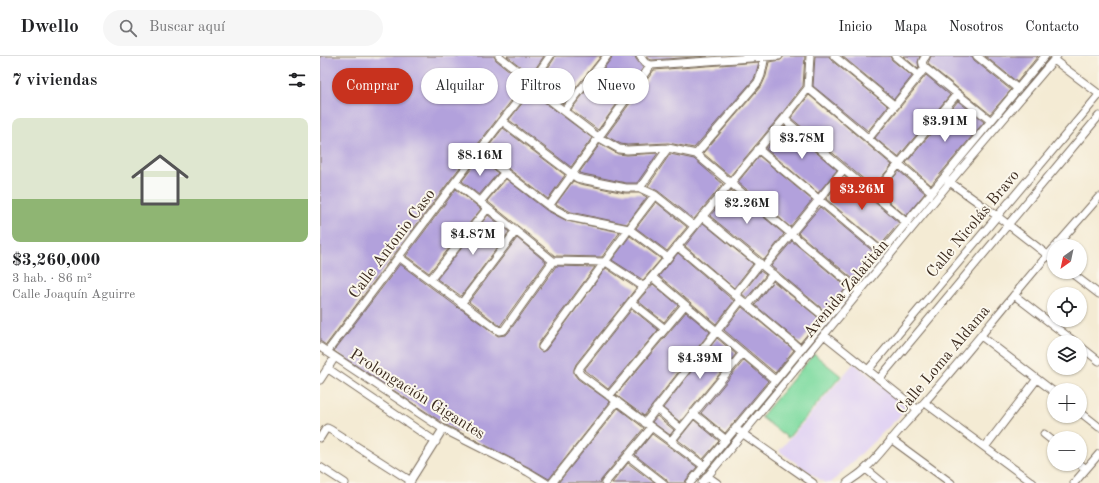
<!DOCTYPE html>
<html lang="es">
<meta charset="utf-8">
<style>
:root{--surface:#fff;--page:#f6f6f6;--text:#202124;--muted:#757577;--line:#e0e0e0;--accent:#c8321e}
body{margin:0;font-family:"Old Standard TT",serif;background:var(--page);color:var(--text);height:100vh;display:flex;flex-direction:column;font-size:15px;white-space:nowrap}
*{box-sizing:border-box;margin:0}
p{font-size:13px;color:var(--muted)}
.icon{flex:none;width:22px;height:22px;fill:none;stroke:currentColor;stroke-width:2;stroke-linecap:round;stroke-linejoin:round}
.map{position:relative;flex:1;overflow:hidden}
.panel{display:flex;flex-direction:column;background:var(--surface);width:320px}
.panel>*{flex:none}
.guide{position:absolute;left:12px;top:12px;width:380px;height:36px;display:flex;gap:8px}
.needle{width:26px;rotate:213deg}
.tools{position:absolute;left:727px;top:183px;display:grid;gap:8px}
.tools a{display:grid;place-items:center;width:40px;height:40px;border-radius:50%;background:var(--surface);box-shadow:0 1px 3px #0004;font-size:20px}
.price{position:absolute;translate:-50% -34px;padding:0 9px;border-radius:4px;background:#fff;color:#222;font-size:13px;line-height:26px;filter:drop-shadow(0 1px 2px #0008)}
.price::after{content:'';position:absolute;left:50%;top:24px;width:12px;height:9px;margin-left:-6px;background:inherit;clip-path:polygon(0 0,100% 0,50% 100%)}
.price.selected{background:var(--accent);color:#fff}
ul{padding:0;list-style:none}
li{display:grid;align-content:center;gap:8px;height:212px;padding:0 12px}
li+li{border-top:1px solid var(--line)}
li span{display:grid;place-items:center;height:124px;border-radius:8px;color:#555}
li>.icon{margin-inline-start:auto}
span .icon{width:72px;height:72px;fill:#fffc;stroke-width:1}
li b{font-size:17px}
h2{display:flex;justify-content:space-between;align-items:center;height:48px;padding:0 12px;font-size:17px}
.tag{padding:0 14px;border-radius:18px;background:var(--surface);box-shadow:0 1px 3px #0004;font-size:14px;line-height:36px}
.tag.selected{background:var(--accent);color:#fff}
header{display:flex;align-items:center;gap:24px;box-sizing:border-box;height:56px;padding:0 20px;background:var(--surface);border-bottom:1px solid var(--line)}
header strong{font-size:19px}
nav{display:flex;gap:22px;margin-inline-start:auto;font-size:14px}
.search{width:280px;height:36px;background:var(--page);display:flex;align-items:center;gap:10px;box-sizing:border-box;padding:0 14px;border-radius:22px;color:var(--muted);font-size:15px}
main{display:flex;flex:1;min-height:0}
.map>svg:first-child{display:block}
.built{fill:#e2d4f3}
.green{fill:#80dba1;stroke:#5e8260}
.building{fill:#b2a1dc}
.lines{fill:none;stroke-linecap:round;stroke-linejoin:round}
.minor-casing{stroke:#7c6e5e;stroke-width:9}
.minor{stroke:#fff;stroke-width:7}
.labels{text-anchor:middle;stroke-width:4;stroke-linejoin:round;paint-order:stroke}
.street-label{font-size:16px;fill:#3b2a1e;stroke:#fbf7ec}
</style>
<header>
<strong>Dwello</strong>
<div class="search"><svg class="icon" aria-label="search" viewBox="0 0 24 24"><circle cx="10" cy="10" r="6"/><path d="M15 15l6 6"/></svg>Buscar aquí</div>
<nav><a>Inicio</a><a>Mapa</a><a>Nosotros</a><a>Contacto</a></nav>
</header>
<main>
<section class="panel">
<h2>7 viviendas<svg class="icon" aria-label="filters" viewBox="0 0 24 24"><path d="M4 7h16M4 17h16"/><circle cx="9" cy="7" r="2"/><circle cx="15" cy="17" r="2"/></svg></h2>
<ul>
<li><span style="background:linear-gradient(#dfe7d0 65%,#8fb573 0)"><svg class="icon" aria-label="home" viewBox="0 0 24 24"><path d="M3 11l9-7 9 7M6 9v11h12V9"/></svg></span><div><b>$3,260,000</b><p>3 hab. · 86 m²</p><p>Calle Joaquín Aguirre</p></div></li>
</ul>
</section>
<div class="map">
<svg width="779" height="427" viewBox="0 0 779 427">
<rect width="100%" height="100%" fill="#fbf7ec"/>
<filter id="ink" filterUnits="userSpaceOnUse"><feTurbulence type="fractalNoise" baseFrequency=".025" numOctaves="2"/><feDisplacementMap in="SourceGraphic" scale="8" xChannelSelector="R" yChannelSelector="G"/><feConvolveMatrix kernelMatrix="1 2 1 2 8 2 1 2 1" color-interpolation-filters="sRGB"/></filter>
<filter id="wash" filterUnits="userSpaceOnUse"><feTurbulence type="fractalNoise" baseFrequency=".012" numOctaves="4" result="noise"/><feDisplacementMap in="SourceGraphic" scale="16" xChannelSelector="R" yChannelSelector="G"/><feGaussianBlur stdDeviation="0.9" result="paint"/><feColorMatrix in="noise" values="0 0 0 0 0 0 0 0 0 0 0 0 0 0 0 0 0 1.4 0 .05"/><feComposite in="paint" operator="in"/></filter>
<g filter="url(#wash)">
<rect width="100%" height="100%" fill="#f4ebd4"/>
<path class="built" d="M534 307 589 351 511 427H505L459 395Z"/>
<path class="green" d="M494 298 521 320 468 382 441 361Z"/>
<g id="blocks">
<path class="building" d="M0 0H174L176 4 205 27 131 123 6 289 0 285Z
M187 0H224L211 19Z
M235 0H281L243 48 217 28 234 3Z
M292 0H315L316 3 323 12 278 74 251 54 291 3Z
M326 0H388L332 4 328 3Z
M464 0H485L483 30 460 60 410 120 383 97 442 29 446 20 449 6 461 4Z
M495 0H509L511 4 568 50 548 75 493 30Z
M522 0H570L572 4 592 20 574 43Z
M583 0H600L598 6 599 12 598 13Z
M611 0H652L654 4 691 34 670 58 609 9 608 7Z
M665 0H718L697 26Z
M439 6 436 17 434 23 374 92 348 87 307 89 301 88 286 80 334 14Z
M606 19 630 39 578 101 555 82Z
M211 36 272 82 251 111 189 64Z
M489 39 572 109 553 131 471 62Z
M638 45 664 66 611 129 586 107Z
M465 70 517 114 498 137 446 93Z
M183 72 245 119 228 143 165 95Z
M280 88 298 98 307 99 338 97 317 127H306L259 117Z
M350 98 374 103 403 128 374 163 338 135 328 130Z
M439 100 492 144 470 171 418 126Z
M159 103 178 117 159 139 142 125Z
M579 115 605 137 586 160 560 138Z
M524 120 579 167 561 189 506 143Z
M186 123 226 154 247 165 300 176 282 201 235 200 167 145Z
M253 125 260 128 305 137H319L327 141 307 168 251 156 236 148Z
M136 133 161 153 109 217 86 200Z
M411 134 464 178 444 204 390 160Z
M336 146 367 171 347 195 316 172Z
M500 151 555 197 533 223 478 177Z
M168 159 189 176 141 240 117 223Z
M383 167 433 208 414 232 365 190Z
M310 180 341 203 323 224 292 204Z
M197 182 226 206 180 270 149 246Z
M472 185 527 231 506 256 451 210Z
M358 197 414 245 396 268 339 220Z
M80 208 136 250 138 252 141 253 178 280 185 279 188 277 236 210 275 211 218 288V293L222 296 226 294 286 212 316 232 256 308 254 313V318L258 323 290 346 229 423 210 412 126 369 14 295Z
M440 215 446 219 427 242 422 238Z
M453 225 500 263 480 287 435 249Z
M333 228 358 249 344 266 318 245Z
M422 251 474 294 455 317 404 274Z
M312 253 338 274 288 333 264 314Z
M366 256 390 276 324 360 296 339Z
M397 282 416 298 360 366 343 352Z
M424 304 448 325 405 377 381 357Z
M298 352 324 372 281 424 280 427H238Z
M337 360 354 374 350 379 332 366Z
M374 364 399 385 383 403 358 384Z
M332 378 377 411 366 424 365 427H348L346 423 315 399Z
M308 407 335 427H292Z"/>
</g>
</g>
<g filter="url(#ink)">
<use href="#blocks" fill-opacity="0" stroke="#7c6e5e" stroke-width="1"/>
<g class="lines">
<g class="minor-casing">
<path id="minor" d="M179 0 212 26
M320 0 325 7 331 9 459 0
M514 0 575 50
M575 0 599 20
M606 0C602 5 601 7 605 12L671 65
M657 0 698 33
M734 4 779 38
M210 29 278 81 299 93 307 94 348 92 376 98 537 233
M488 32 612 136
M244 55 287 0
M464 63 587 167
M182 65 257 122 261 123 306 132H320L335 139 374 170
M548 83 605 12
M438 93 562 196
M158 96 229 150 249 161 309 173 348 202
M376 98 438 26 441 19 445 0
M627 124 677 160 734 204
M135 126 233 205 286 206 324 231
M320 132 348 92
M553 139 637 38
M160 146 185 116
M229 150 331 9
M382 160 507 263
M357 190 481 294
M736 190 779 141
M79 201 179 275 184 274 233 205
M444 211 523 114
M750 216 779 238
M332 221 455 324
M110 224 167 153
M415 239 440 207
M694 239 755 286
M311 246 345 273
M141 248 196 175
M428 249 453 218
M504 279 598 354
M661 280 734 336
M760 290 779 305
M0 291 123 373 208 416 226 427
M222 291C260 241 296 189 335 139
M7 296 135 126 210 29 230 0
M7 312 116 386
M548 314 779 39
M559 323 779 60
M0 324 15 301
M289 340 365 249
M605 347 713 427
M336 352 361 373
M760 356 779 371
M373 357 406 384
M325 367 421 244
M419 375 493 427
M724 378 734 386
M0 382 5 374 7 372 11 374 91 425
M571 383 631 427
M351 385 423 297
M665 391 717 323
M308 400 343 427
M760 408 766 413
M384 410 261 319 258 315 260 311 311 246 464 63 488 32 490 0
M0 411 25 427
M546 413 563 427
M387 420 397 427
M89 427 123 373
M232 427 297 345
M285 427 331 372
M370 427 725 0
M382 427 630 126 737 0
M527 427C533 422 541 418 546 412 560 399 571 383 584 369 637 312 683 250 734 192
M754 427 779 398"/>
</g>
<use href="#minor" class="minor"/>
</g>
</g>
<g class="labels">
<g class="street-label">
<text transform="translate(652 167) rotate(-50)" y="6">Calle Nicolás Bravo</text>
<text transform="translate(71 187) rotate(-53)" y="6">Calle Antonio Caso</text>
<text transform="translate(525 232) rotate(-50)" y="6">Avenida Zalatitán</text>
<text transform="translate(622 303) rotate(-50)" y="6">Calle Loma Aldama</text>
<text transform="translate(98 337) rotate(32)" y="6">Prolongación Gigantes</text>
</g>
</g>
</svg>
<div class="tools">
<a><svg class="needle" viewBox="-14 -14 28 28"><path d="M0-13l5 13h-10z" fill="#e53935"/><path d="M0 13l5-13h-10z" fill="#757577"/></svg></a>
<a><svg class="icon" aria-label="locate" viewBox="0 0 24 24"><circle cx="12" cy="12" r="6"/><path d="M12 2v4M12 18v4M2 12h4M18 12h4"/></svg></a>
<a><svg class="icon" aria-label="layers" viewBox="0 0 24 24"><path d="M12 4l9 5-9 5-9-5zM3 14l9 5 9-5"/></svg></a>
<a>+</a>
<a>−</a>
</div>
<b class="price" style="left:625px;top:87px">$3.91M</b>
<b class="price" style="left:482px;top:104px">$3.78M</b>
<b class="price" style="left:160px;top:121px">$8.16M</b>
<b class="price selected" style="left:542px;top:155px">$3.26M</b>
<b class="price" style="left:427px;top:169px">$2.26M</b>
<b class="price" style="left:153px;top:200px">$4.87M</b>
<b class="price" style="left:380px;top:324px">$4.39M</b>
<div class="guide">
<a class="tag selected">Comprar</a>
<a class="tag">Alquilar</a>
<a class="tag">Filtros</a>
<a class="tag">Nuevo</a>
</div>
</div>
</main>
